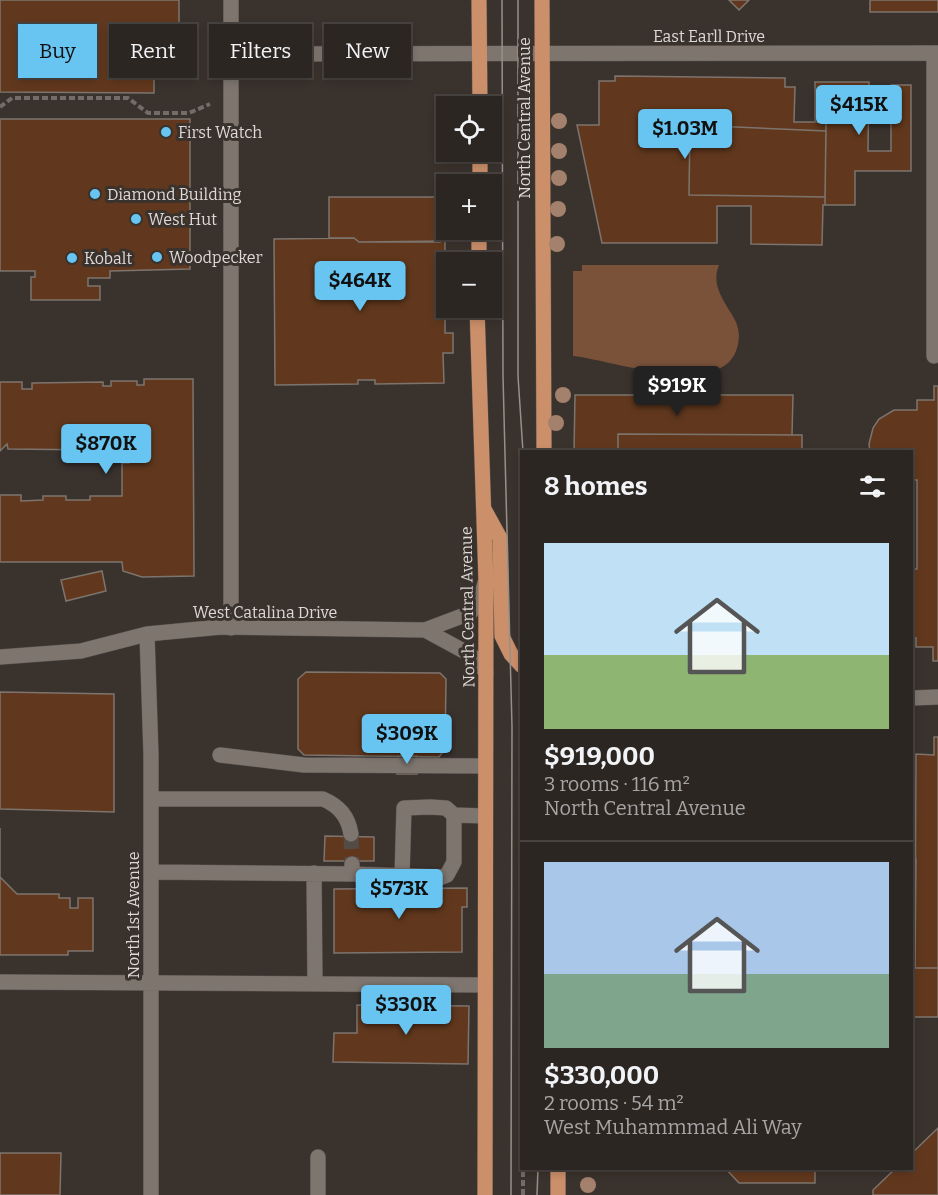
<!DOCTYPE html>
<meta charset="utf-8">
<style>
:root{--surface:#2c2622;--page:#38322f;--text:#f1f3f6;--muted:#a6a5a5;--line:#484340;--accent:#68c4f0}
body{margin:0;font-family:Bitter,serif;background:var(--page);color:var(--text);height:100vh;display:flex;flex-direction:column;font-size:22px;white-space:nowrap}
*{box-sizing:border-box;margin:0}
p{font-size:20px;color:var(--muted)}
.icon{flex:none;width:33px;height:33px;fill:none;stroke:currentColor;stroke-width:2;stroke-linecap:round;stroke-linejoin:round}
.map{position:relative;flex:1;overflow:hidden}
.drawer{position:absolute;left:520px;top:450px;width:393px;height:720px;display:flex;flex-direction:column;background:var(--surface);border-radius:0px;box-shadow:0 3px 9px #0003,0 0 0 2px var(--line)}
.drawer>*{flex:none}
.hud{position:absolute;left:18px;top:24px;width:412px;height:54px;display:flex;gap:12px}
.controls{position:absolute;left:436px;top:96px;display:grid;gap:12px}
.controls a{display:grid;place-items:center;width:66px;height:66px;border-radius:0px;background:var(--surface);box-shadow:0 3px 9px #0003,0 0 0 2px var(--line);font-size:30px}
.price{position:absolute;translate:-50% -51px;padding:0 14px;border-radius:6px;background:var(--accent);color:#111;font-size:20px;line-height:39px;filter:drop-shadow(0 2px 3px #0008)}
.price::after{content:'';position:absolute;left:50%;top:36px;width:18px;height:14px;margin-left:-9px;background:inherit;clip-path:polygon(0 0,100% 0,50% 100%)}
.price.current{background:#222;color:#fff}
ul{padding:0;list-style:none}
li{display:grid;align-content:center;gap:12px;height:318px;padding:0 24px}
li+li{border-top:2px solid var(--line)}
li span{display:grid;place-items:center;height:186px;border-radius:0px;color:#555}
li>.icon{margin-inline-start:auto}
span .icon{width:108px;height:108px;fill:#fffc;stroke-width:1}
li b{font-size:26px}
h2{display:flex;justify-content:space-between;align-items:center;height:72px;padding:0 24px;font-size:26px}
.chip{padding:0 21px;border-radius:0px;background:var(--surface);box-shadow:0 3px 9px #0003,0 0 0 2px var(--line);font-size:21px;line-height:54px}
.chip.current{background:var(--accent);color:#111}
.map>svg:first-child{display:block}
.green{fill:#7a523a}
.building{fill:#61381d;stroke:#7e746e;stroke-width:1.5}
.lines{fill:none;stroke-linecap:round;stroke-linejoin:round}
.minor-tunnel{stroke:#534b46;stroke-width:15;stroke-dasharray:15 8;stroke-linecap:butt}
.minor-casing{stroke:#564f4b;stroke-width:16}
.major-casing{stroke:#564f4b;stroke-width:16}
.path{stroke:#736c68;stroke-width:4;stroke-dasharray:6 3;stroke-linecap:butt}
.minor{stroke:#7e756f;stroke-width:15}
.major{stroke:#cb8f6a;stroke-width:15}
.tram{stroke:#96908c;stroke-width:1.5}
.tree{fill:#a4816c}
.poi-dot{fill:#68c4f0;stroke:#3a322d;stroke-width:2}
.labels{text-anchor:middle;stroke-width:6;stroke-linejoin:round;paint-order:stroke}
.street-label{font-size:16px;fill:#ded9d6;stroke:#3a322d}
.poi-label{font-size:16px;fill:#ded9d6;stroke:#3a322d;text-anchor:start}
</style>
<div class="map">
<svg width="938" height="1195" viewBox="0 0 938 1195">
<rect width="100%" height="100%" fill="#3a322d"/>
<path class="green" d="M582 265H719C710 286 726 303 735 320 740 330 740 341 736 351 718 399 608 359 573 356V271H582Z"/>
<path class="building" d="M0 0H179V47H154V93L0 92Z
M729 0H749L739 10Z
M870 0H938V12H870Z
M615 76 785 78V87H795L794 122H826V131L690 125 689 195 825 197V205H823L822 245 751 244V206H717V243H602L577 125H599V81H615Z
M815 82H869L868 151H891V85H911V171H855V205H825L826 122H815Z
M0 119H190V269L110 271V278H88V286H100V300H31V277H35V271H0Z
M690 125 826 131 825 197 689 195Z
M329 197H440V242H359L354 238H329Z
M354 238 359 242 445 241V333H453V353H443L444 383 375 384V380H358V384L275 385 274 239Z
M144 379H193L194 576 142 577 123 571 122 562H0V495H21V501L43 500V496H66V500H90V496H122V463H129L128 453 119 444H101V450L8 449 7 444 0 451V382H22V389H32V383L103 382V386H111V381H137V385H144Z
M934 386H938V661H933V647H916V638H912V569H917V480H912V452H870L869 444 873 428 879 419 894 410H917V400H934Z
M575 395H793L792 435 618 434V452H574Z
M618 434 802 435V452H618Z
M102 571 106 591 66 601 61 580Z
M306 672 440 673 446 679 445 749 439 757 304 755 298 749V679Z
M0 692 114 694V812L0 809Z
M934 737H938V968H915L916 754 934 755Z
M398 756H417V774H397Z
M0 828V877L17 894H59V898H70V908H78V898H93V951H68V955H0Z
M325 836 374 837V861H324Z
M912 859H916L915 968H938V1017H912Z
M467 888V907H462V952L334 953V889Z
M357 1005 469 1006 468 1064 333 1062 334 1033H357Z
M938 1128V1195H873V1190L896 1168H912V1153Z
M0 1153H61L60 1195H0Z
M725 1168H815V1183H739Z"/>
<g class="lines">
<path class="minor-tunnel" d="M351 834 352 864"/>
<g class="minor-casing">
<path id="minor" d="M230 54 938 53
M934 356V53
M231 628V0
M425 630 471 655 486 672
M147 634 151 755V1195
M0 657 81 651 147 634 221 627 425 630 470 613 479 603 485 583
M912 698 938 697
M220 755 304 765 485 766
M151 799H323C339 806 348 816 351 834
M151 872 352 874V864
M314 873 315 984
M352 874 442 877 447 875 454 862V815
M402 876 404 808 430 807 446 808 454 815 485 816
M0 982 484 985
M318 1157V1195"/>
</g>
<g class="major-casing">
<path id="major" d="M479 0 480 106
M542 0 544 452
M480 184V152
M479 262V230
M477 308 486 582 485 1195
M484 509 500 538 502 636 511 654 522 666
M558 1195V1168"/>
</g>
<path class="path" d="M0 107 12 98H128L148 113H189L210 104
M523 1195V1168"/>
<use href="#minor" class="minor"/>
<use href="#major" class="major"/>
<path class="tram" d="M502 0 503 376 512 727 511 1195
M518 0V376L523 452
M537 1195 538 1168"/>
</g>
<g class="tree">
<circle cx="559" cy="121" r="8"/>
<circle cx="559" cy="151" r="8"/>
<circle cx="559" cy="178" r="8"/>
<circle cx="558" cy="209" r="8"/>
<circle cx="557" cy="244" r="8"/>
<circle cx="563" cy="395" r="8"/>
<circle cx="556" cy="423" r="8"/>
<circle cx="588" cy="1185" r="8"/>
</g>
<g class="poi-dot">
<circle cx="166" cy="132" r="6"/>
<circle cx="95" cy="194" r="6"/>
<circle cx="136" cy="219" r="6"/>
<circle cx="157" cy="257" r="6"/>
<circle cx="72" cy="258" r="6"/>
</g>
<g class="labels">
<g class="street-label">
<text x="709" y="42">East Earll Drive</text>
<text transform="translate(524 118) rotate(-90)" y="6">North Central Avenue</text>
<text transform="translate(467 607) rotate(-91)" y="6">North Central Avenue</text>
<text x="265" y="618">West Catalina Drive</text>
<text transform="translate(133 915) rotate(-90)" y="6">North 1st Avenue</text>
</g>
<g class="poi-label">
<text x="178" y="138">First Watch</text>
<text x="107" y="200">Diamond Building</text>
<text x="148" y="225">West Hut</text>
<text x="169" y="263">Woodpecker</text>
<text x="84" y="264">Kobalt</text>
</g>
</g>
</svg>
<div class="controls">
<a><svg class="icon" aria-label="locate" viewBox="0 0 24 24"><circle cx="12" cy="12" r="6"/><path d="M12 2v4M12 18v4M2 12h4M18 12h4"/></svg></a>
<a>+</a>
<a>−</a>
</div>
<b class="price" style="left:859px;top:136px">$415K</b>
<b class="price" style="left:685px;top:160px">$1.03M</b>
<b class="price" style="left:360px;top:312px">$464K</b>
<b class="price current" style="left:677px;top:417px">$919K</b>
<b class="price" style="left:106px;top:475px">$870K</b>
<b class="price" style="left:407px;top:765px">$309K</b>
<b class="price" style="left:399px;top:920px">$573K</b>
<b class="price" style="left:406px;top:1036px">$330K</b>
<div class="hud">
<a class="chip current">Buy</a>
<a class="chip">Rent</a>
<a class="chip">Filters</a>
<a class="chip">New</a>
</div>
<section class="drawer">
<h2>8 homes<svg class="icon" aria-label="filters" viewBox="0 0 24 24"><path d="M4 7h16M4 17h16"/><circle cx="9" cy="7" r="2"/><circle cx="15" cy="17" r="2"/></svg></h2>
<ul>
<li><span style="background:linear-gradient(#bfe0f5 60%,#8fb573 0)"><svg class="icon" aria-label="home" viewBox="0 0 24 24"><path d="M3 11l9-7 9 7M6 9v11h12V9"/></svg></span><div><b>$919,000</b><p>3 rooms · 116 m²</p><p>North Central Avenue</p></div></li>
<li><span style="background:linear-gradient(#a9c7e8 60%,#7fa58c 0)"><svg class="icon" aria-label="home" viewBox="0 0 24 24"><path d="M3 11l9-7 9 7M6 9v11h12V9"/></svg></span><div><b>$330,000</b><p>2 rooms · 54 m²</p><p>West Muhammmad Ali Way</p></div></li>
</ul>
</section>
</div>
